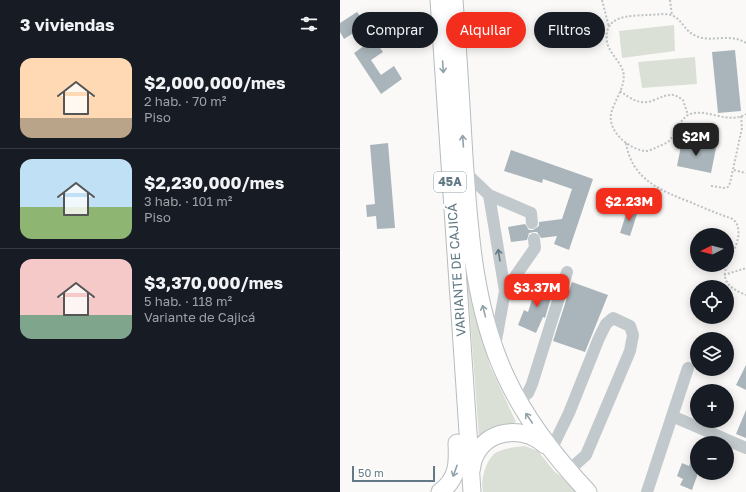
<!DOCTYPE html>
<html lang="es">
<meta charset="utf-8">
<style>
:root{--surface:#171b24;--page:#20242c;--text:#f1f3f6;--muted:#9ea1a6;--line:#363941;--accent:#f42e1d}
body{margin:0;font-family:"Golos Text",sans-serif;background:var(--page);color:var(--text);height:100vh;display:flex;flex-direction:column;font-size:15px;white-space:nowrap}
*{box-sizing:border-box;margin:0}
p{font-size:13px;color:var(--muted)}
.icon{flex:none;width:22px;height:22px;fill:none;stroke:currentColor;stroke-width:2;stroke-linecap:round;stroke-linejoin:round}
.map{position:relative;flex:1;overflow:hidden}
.drawer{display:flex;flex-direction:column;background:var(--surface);width:340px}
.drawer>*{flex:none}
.banner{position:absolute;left:12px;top:12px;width:334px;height:36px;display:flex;gap:8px}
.needle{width:26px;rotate:264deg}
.tools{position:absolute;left:350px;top:228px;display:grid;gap:8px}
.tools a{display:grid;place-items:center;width:44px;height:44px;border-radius:50%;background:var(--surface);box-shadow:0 2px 10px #0003;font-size:20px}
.scale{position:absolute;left:12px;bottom:10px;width:83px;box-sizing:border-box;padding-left:4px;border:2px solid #627a85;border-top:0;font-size:11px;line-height:14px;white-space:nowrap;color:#627a85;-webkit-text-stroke:3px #fff;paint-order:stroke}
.price{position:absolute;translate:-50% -34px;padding:0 9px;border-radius:8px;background:var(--accent);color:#fff;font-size:13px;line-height:26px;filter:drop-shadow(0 1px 2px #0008)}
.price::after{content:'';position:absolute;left:50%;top:24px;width:12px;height:9px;margin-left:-6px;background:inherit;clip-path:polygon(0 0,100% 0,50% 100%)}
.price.on{background:#222;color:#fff}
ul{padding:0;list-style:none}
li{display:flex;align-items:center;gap:12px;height:100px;padding:0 20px}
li+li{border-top:1px solid var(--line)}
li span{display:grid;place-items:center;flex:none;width:112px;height:80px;border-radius:12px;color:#555}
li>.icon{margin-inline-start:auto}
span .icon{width:48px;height:48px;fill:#fffc;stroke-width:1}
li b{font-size:17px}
h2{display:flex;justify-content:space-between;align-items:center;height:48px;padding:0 20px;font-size:17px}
.pill{padding:0 14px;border-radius:18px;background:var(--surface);box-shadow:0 2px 10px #0003;font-size:14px;line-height:36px}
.pill.on{background:var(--accent);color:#fff}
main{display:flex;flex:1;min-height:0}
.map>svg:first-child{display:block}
.green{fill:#dbe0d6}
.building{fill:#a9b5ba}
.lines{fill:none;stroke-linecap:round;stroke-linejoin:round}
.highway-casing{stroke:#b6bcbf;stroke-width:19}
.path{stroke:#bdc2c4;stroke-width:2;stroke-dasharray:2 2;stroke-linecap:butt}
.minor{stroke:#c2c9cc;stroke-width:12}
.highway{stroke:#fff;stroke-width:17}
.oneway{stroke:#91a2aa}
.oneway2{stroke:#627a85}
.labels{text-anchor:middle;stroke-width:4;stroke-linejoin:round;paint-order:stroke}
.shield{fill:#fff;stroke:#91a2aa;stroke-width:1}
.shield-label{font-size:12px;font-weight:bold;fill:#627a85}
.street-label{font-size:13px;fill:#627a85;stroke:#fff}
</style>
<main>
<section class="drawer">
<h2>3 viviendas<svg class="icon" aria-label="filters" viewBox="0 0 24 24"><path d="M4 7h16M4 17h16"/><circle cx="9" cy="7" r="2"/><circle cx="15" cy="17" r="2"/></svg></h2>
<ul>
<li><span style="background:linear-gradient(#ffd9b3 75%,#b9a48a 0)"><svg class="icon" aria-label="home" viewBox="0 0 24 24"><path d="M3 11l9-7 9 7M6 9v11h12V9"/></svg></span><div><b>$2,000,000/mes</b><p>2 hab. · 70 m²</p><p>Piso</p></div></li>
<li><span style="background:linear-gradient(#bfe0f5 60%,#8fb573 0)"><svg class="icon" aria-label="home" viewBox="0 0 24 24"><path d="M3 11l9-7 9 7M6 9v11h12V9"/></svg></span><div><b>$2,230,000/mes</b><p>3 hab. · 101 m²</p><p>Piso</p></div></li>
<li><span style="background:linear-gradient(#f6c9c9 70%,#7fa58c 0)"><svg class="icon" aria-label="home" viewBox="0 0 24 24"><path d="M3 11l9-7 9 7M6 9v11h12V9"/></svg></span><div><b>$3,370,000/mes</b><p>5 hab. · 118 m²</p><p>Variante de Cajicá</p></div></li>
</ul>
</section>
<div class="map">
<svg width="406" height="492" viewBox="0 0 406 492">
<rect width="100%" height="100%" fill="#faf9f7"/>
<path class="green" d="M334 25 335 51 282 58 279 31Z
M355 57 357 84 302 88 298 62Z
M127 277 150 366 176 422 155 428 139 437Z
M185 446 198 451 214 471 241 492H143C140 481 146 458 157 452 166 448 175 447 185 446Z"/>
<path class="building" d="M17 12 26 25 4 39 0 32V23Z
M34 39 43 52 31 60 41 75 54 66 62 79 41 94 14 53Z
M395 50 401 111 378 113 372 52Z
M342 141 376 148 371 173 337 166Z
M48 143 55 228 37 229 36 216 27 217 26 205 35 204 30 145Z
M171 150 253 179 229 250 214 244 217 236 201 238 197 232H194L189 233 187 240 171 242 168 227 185 224 189 230H193L199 226V222L222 219 232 189 203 179 202 183 164 171Z
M288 208 298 211 290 236 280 233Z
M198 281 214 287 205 318 203 317 196 333 178 325 184 310 188 312Z
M232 282 268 295 245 352 213 341Z
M406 365V390L396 385Z
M406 410V438L396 434Z
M356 446 357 476 352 490 340 485 343 479 337 476 342 463 349 466Z"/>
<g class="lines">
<g class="highway-casing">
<path id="highway" d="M99 0 132 492
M114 0C118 52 121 105 124 157 129 231 134 309 166 377 186 420 216 458 248 492
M131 471C132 467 132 462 134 458 146 429 183 425 205 445
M100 492C118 479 118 463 117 443"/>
</g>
<path class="path" d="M262 0 269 27
M330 0 332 16
M406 43C389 32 370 44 354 35 344 30 342 19 331 15 324 13 315 15 307 15 289 16 263 15 267 42 269 53 280 61 283 71 287 86 274 100 271 114 268 132 289 149 305 151 309 151 313 149 317 147 321 145 326 144 330 140 337 132 340 118 350 114 368 108 388 125 406 114
M280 91C291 99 301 106 314 100 322 97 327 94 335 95L343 100 348 115
M286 143C292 179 319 190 350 202 364 208 378 214 393 219 406 232 393 251 387 265
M394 170 406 173
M371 186 385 188 388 187 390 183 402 128 401 116
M387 265C380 283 392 289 406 295
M384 275 406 268"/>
<path class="minor" d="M125 172 149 195 165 291 155 346
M149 195 191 213 192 223
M165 291 195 248 194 239
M178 401 188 393 192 384 227 272
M332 416 406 448
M211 450 229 413 259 338 266 324 273 318 290 326 293 335 290 351 246 455 228 471
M307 492 348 368"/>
<use href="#highway" class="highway"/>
</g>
<defs><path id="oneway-shaft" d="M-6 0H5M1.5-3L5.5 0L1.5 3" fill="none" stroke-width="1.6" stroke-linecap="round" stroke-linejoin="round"/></defs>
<g class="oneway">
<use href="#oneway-shaft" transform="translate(103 67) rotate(86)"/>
<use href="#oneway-shaft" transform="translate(123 141) rotate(-94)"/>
<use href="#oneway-shaft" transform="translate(144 311) rotate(-104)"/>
<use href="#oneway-shaft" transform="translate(189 418) rotate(-124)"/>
<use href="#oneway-shaft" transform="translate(115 471) rotate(110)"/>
</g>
<use class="oneway2" href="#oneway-shaft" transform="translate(159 255) rotate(-99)"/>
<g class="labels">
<rect class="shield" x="94" y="172" width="32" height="20" rx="3"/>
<g class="shield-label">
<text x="110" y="186">45A</text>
</g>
<g class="street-label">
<text transform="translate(116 270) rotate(-94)" y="5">VARIANTE DE CAJICÁ</text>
</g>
</g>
</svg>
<div class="tools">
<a><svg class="needle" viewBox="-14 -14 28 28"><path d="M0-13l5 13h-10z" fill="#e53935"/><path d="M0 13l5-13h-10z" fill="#9ea1a6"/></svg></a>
<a><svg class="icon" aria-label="locate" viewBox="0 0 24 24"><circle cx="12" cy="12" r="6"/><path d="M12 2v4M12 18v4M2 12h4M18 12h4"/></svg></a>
<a><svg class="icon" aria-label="layers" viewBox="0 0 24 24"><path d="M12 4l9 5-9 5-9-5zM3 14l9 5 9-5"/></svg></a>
<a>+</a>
<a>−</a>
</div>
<div class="scale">50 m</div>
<b class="price on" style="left:356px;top:157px">$2M</b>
<b class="price" style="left:289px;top:222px">$2.23M</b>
<b class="price" style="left:197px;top:308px">$3.37M</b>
<div class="banner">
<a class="pill">Comprar</a>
<a class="pill on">Alquilar</a>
<a class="pill">Filtros</a>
</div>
</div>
</main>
